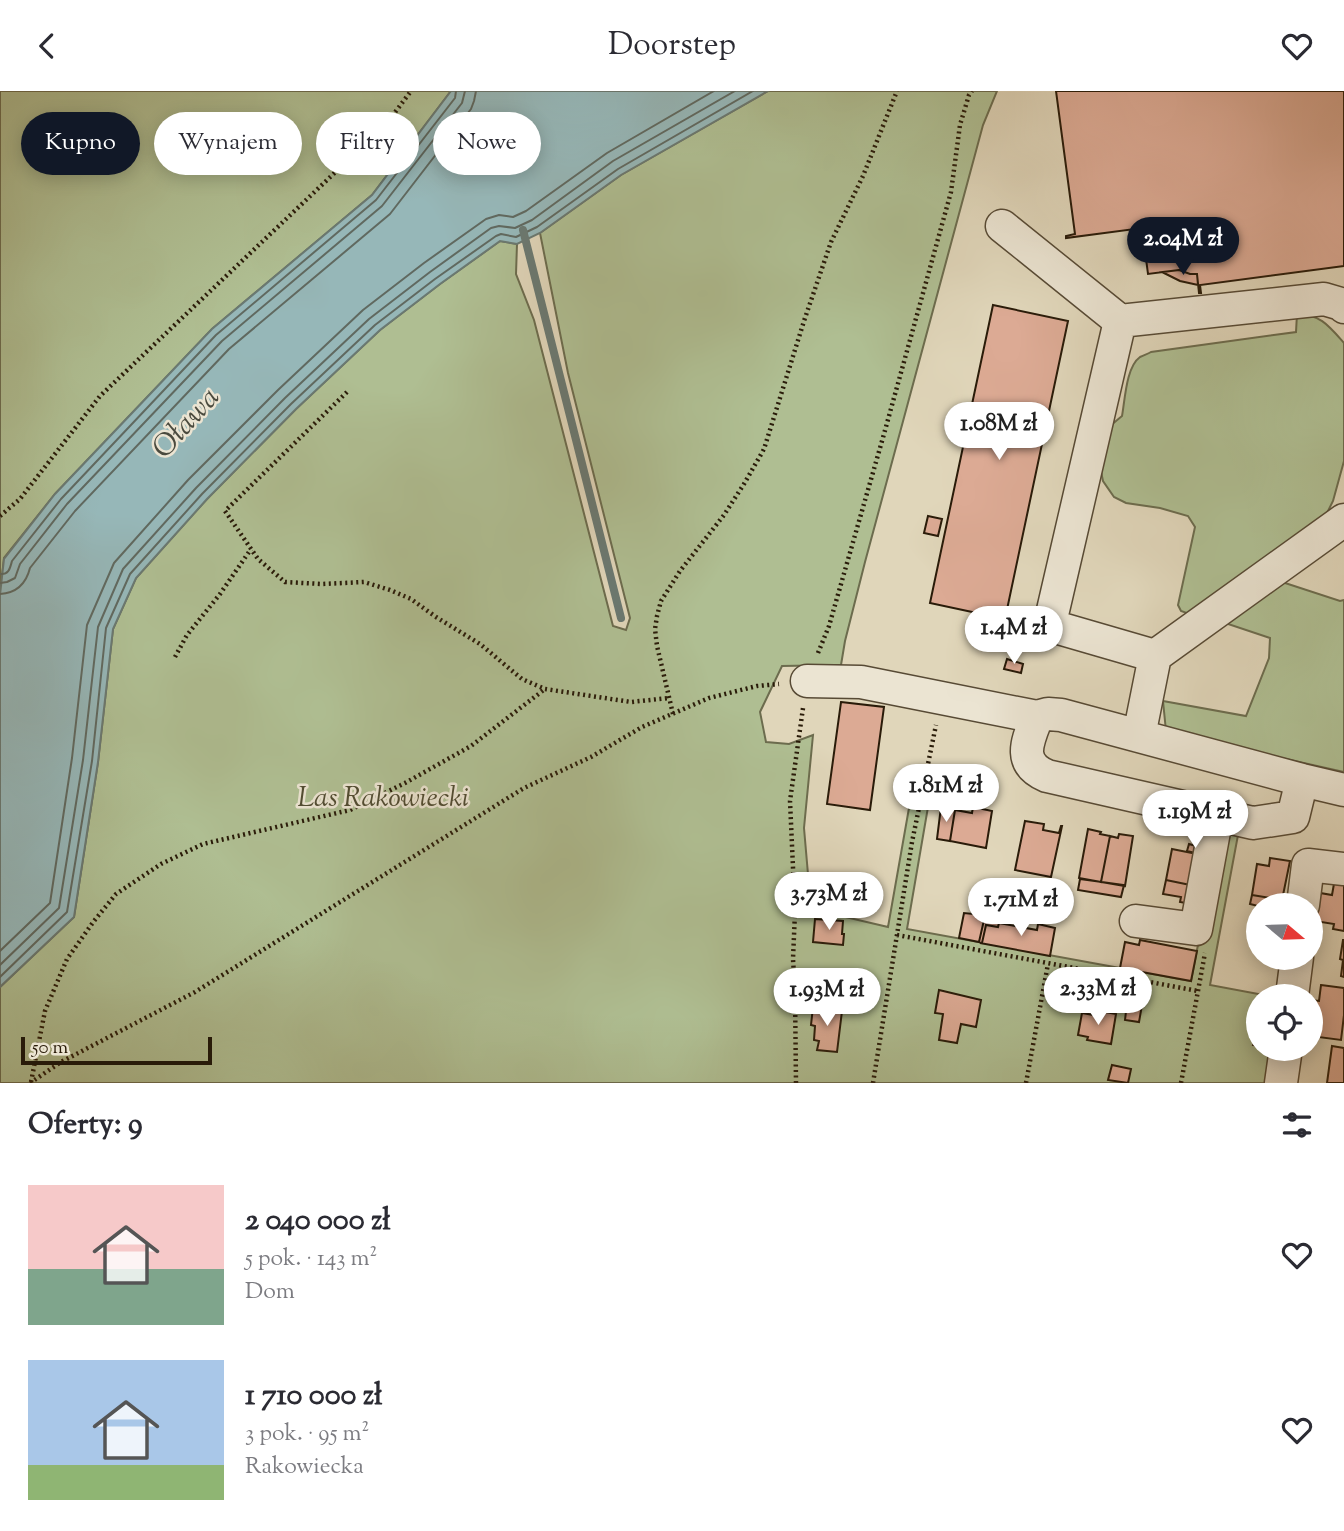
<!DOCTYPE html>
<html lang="pl">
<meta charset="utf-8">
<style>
:root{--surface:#fff;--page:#f7f7f7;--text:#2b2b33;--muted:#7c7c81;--accent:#111827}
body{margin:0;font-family:"Sorts Mill Goudy",serif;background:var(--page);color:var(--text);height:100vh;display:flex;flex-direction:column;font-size:26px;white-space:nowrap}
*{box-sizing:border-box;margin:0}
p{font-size:23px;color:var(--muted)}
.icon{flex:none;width:38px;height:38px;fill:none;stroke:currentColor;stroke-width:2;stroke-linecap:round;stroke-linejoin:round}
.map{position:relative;height:992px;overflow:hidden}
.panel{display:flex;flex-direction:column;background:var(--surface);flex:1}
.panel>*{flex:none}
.top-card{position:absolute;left:21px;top:21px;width:700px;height:63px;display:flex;gap:14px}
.needle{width:46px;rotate:109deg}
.controls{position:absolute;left:1246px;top:802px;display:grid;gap:14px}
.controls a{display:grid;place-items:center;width:77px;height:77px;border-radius:50%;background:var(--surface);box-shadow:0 4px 18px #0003;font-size:35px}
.scale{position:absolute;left:21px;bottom:18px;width:191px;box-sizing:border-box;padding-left:7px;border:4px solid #291b09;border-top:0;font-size:19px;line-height:24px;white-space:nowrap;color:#291b09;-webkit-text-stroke:5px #ebe4d2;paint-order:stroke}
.price{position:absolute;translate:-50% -60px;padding:0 16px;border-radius:24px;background:#fff;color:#222;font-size:23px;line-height:46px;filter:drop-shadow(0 2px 4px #0008)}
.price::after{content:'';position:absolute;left:50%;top:42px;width:21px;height:16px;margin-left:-10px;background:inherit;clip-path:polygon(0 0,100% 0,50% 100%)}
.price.on{background:var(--accent);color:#fff}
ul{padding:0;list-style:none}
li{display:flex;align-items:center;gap:21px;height:175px;padding:0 28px}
li span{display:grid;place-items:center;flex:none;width:196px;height:140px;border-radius:0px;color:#555}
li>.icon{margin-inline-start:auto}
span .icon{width:84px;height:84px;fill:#fffc;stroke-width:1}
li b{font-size:30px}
h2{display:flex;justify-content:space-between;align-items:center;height:84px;padding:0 28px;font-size:30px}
.pill{padding:0 24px;border-radius:32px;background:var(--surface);box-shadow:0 4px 18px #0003;font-size:24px;line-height:63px}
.pill.on{background:var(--accent);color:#fff}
header{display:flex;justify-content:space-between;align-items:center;height:91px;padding:0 28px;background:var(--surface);font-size:32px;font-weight:600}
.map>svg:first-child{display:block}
.green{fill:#afbe92;stroke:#6c6c4e;stroke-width:2}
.water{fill:#96b7b8;stroke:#6a7972;stroke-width:2}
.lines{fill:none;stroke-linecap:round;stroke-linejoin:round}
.shore{stroke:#606960;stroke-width:2}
.stream{stroke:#6a7972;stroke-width:8}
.building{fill:#dcaa94;stroke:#291b09;stroke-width:2}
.minor-casing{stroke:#574a35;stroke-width:35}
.path{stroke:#291b09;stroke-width:4.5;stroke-dasharray:2 3.5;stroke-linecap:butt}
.minor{stroke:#ebe4d2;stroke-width:32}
.labels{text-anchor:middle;stroke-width:5;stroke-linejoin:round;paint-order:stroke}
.park-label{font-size:28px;font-style:italic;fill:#514c32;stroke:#ebe4d2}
.water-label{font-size:30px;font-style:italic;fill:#4a4a3e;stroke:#ebe4d2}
</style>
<header><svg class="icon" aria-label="back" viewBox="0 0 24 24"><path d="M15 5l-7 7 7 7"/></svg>Doorstep<svg class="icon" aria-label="heart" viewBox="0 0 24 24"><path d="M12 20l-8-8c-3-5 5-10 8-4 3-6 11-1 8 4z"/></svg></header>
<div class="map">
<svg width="1344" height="992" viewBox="0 0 1344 992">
<rect width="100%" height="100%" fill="#e0d6ba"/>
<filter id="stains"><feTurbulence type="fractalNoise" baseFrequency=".00286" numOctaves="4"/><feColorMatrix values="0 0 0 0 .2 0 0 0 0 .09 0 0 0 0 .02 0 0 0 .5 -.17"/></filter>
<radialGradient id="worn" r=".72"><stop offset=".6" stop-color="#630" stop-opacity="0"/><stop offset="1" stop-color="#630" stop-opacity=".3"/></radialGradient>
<path class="green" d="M0 0H451L372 104 212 238 55 403 4 467 0 504Z
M768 0H997L983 34 865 471 845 550 841 574 782 575 760 621 766 651 789 653 813 644 804 737 811 818 888 836 915 683 933 687 907 838 1191 890 1220 740 1238 744 1210 894 1269 905H1258V957H1276L1271 992H0V896L74 826 98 671 113 538 136 487 207 408 296 318 380 239 440 193 500 150 517 153 516 183 534 229 613 535 626 539 630 527 568 282 540 142 621 84Z
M1297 223C1320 223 1329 235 1344 252V370L1333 410 1323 430 1192 524 1181 520 1178 514 1195 436 1188 425 1160 417 1126 412 1114 406 1103 390 1099 371 1104 340 1122 325C1125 309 1126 276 1140 266 1144 264 1148 263 1151 261L1296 241Z
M1282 491 1340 510 1344 509V681L1183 645 1166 640 1163 610 1246 625 1269 567 1270 547 1222 531Z"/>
<path class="water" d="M451 0H768L621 84 540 142 517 153 500 150 440 193 380 239 296 318 207 408 136 487 113 538 98 671 74 826 0 896V504L4 468 55 403 212 238 372 104Z"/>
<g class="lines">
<path class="shore" d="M0 483C9 484 10 477 12 470L61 408 216 244 376 109 455 7 456 0
M0 492 7 491 15 487 20 473 67 413 222 250 382 115 462 12 465 0
M0 503C17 502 26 493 30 477L75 420 229 258 390 123 471 18 474 10 476 0
M0 860 50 812 72 667 87 534 114 472 188 389 278 299 363 219 424 172 486 128 499 124 513 126 526 120 607 62 714 0
M0 874 59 817 83 669 98 536 123 478 196 397 285 307 369 228 430 181 491 137 499 135 515 137 532 129 613 70 735 0
M0 886 67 821 92 670 106 537 130 483 202 403 291 313 375 234 435 188 496 145 501 143 516 146 537 136 618 78 753 0"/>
<path class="stream" d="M523 139 621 527"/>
</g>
<path class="building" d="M1056 0H1344V175L1200 194 1201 202H1199L1197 183H1190L1179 179 1148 183 1142 137 1066 147V145L1075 143Z
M1179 179 1190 183H1197L1198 194 1180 190 1162 181Z
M993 214 1068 230 1005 528 930 512Z
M928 425 942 428 938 445 924 442Z
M1007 568 1023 573 1021 582 1004 578Z
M841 611 884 616 870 719 827 713Z
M941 716 955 719 950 750 937 748Z
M973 716 992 720 986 757 950 750 955 719 972 722Z
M1025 730 1044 733 1043 739 1059 742 1061 735H1062L1051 786 1015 779Z
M1088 738 1101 741 1100 743 1110 745 1101 791 1079 787Z
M1119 743 1133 745 1125 795 1101 791 1110 745 1118 747Z
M1189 753 1196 755 1207 765 1187 760Z
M1172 758 1207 765 1200 796 1166 789Z
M1270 767 1290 770 1282 809 1252 804 1257 773 1269 775Z
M1335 787 1344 789V840L1333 838 1334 833 1315 830 1320 802 1332 804Z
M1080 788 1124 794 1121 806 1078 799Z
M1166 789 1200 796 1197 814 1180 811 1181 806 1163 803Z
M978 803 1004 808 999 832 984 829 979 851 959 847 964 822 973 823Z
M1252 804 1282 809V814L1258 815 1250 813Z
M815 828 843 830 842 843H844L843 854 813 851Z
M984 829 999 832 998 836 986 834 982 852 979 851Z
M999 832 1037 839 1038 833 1055 837 1050 865 980 852H982L986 834 998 836Z
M1140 849 1197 860 1191 890 1120 877 1125 851 1139 854Z
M1343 849H1344V886L1341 885 1343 869 1340 868Z
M1321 894 1344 897V924L1341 949 1318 946 1319 938 1311 937V909L1319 910Z
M939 899 981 909 976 936 961 933 957 952 939 949 943 923 935 922Z
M1127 912 1142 914 1139 931 1125 929Z
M813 916 842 920 837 961 817 959 819 950 814 949 815 935 811 934Z
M1095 919 1116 923 1111 953 1087 949 1088 946 1078 944 1082 922 1094 924Z
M1256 938H1258V955L1253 954Z
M1332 955 1344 957V992H1327Z
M1112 974 1131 978 1128 992 1108 989Z"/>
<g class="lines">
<g class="minor-casing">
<path id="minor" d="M1002 135 1120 230
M1344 216 1341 213 1324 208 1120 230 1051 528 1055 536 1155 565 1344 429
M807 590 861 591 1037 626 1048 623 1061 624 1302 689 1344 699
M1037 626C1028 649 1016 672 1047 685L1253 732 1293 726 1302 689
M1139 645 1155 565
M1303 814 1308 774 1344 778
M1136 830 1196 838 1217 724
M1292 905 1297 866
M1281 992 1286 957"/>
</g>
<path class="path" d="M347 301 225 420 258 468 285 491 322 493 364 491 390 499 411 508 436 526 480 553 522 588 545 598 631 611 669 607
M0 425 20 408 100 305 387 32 411 0
M818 562 829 535 884 343 951 101 960 34 969 4 972 0
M175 566 187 544 220 503 251 458
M673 623 657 555 655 538 657 525 661 510 680 480 724 424 744 393 764 358 804 230 831 151 863 85 897 0
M897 844 1198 900
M31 991 45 920 67 868 94 830 116 803 161 773 203 753 350 719 405 692 471 655 545 598
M30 992 61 971 195 901 524 697 591 666 642 636 709 607 757 595 779 593
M796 992 795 901 793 868 795 821 790 710 803 617
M873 992 912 751 936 634
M1026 992 1048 873
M1181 992 1205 862"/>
<use href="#minor" class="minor"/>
</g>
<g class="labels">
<g class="park-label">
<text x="383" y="715">Las Rakowiecki</text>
</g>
<g class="water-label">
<text transform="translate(185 331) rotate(-48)" y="10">Oława</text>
</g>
</g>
<rect width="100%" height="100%" filter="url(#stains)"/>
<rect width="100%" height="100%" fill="url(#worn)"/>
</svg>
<div class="controls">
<a><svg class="needle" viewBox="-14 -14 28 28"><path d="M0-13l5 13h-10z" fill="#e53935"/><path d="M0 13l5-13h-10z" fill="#7c7c81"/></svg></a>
<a><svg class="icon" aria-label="locate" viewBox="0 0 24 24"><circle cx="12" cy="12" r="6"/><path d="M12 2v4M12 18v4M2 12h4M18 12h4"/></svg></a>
</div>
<div class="scale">50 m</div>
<b class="price on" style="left:1183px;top:186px">2.04M zł</b>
<b class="price" style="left:999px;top:371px">1.08M zł</b>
<b class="price" style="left:1014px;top:575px">1.4M zł</b>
<b class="price" style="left:946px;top:733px">1.81M zł</b>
<b class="price" style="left:1195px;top:759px">1.19M zł</b>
<b class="price" style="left:829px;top:841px">3.73M zł</b>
<b class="price" style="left:1021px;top:847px">1.71M zł</b>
<b class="price" style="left:1098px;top:936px">2.33M zł</b>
<b class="price" style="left:827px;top:937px">1.93M zł</b>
<div class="top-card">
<a class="pill on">Kupno</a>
<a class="pill">Wynajem</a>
<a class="pill">Filtry</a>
<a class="pill">Nowe</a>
</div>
</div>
<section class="panel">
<h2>Oferty: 9<svg class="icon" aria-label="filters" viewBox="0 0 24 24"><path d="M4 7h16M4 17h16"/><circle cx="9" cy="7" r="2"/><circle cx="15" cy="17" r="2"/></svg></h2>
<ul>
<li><span style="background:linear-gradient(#f6c9c9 60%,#7fa58c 0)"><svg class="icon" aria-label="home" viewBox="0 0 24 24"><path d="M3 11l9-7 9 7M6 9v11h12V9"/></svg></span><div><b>2 040 000 zł</b><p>5 pok. · 143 m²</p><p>Dom</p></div><svg class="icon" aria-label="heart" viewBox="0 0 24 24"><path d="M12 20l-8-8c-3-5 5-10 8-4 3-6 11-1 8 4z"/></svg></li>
<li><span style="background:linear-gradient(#a9c7e8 75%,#8fb573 0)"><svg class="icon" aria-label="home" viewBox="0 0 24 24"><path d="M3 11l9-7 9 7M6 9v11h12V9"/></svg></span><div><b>1 710 000 zł</b><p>3 pok. · 95 m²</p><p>Rakowiecka</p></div><svg class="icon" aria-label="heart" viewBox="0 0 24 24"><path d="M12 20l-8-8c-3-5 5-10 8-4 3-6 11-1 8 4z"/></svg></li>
</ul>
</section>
